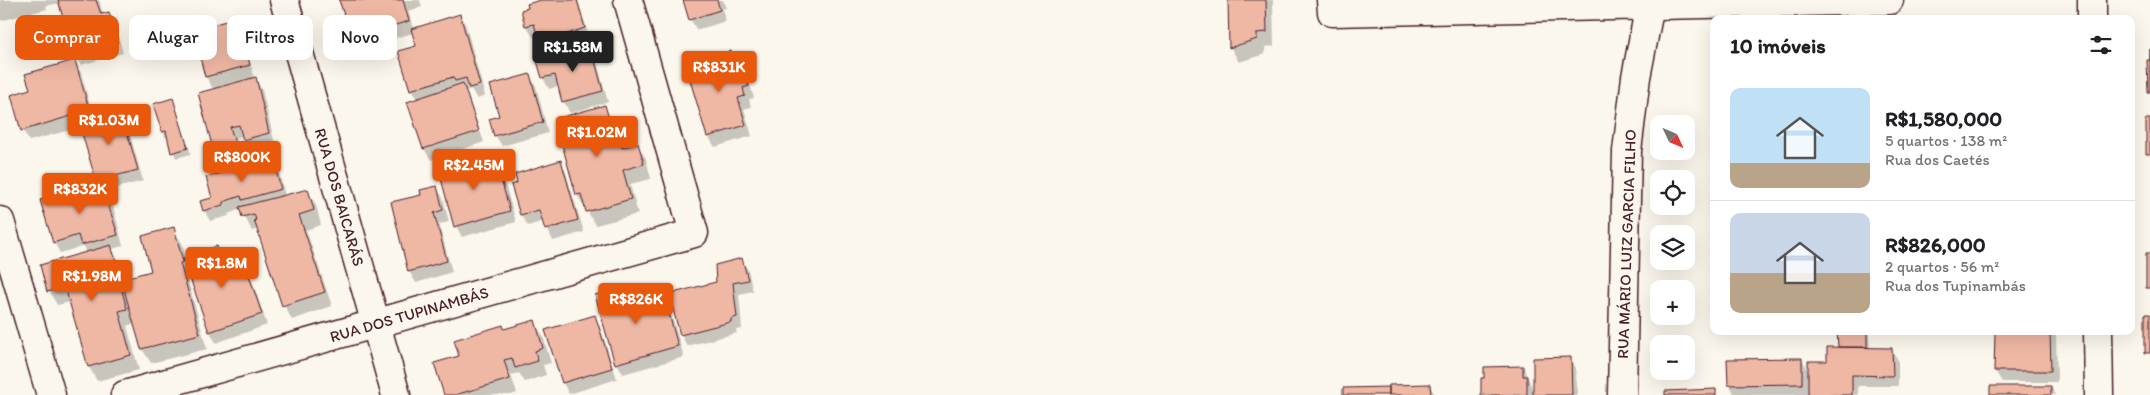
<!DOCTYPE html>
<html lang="pt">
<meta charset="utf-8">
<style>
:root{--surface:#fff;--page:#f6f6f6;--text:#202124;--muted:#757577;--line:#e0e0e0;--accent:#ea580c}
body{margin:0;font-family:Itim,sans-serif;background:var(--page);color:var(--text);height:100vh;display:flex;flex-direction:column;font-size:19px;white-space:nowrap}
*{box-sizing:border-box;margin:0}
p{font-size:16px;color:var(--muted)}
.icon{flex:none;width:28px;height:28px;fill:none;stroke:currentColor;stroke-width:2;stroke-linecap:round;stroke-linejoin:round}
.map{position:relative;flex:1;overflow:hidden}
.drawer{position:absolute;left:1710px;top:15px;width:425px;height:320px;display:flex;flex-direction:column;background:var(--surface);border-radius:10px;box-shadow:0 5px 20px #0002}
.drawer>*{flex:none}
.top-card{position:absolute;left:15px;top:15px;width:475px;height:45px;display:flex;gap:10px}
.needle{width:32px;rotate:134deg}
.controls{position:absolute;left:1650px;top:115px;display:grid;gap:10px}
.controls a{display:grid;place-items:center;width:45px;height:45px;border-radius:10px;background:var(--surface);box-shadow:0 5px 20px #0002;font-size:25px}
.price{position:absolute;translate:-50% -42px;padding:0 11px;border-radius:5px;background:var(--accent);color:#fff;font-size:16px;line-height:32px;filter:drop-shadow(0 1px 2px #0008)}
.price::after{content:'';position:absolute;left:50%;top:30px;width:15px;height:11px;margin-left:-8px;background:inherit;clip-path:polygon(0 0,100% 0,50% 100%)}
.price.current{background:#222;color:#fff}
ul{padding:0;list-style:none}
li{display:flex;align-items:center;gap:15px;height:125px;padding:0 20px}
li+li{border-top:1px solid var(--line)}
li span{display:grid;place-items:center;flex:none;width:140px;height:100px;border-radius:10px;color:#555}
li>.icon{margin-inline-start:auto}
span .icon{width:60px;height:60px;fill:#fffc;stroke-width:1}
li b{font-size:21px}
h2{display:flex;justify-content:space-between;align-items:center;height:60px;padding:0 20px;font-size:21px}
.pill{padding:0 18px;border-radius:10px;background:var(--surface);box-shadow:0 5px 20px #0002;font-size:18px;line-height:45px}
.pill.current{background:var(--accent);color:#fff}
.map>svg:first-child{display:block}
.shadow{fill:#0003}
.building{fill:#efb8a4;stroke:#4a1f2b}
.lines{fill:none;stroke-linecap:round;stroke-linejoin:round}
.minor-casing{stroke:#4a1f2b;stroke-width:31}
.minor{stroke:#fbf7ec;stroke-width:28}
.labels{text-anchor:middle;stroke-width:4;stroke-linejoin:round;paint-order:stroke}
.street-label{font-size:16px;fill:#4a1f2b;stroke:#fbf7ec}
</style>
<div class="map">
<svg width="2150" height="395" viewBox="0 0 2150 395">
<rect width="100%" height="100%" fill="#fbf7ec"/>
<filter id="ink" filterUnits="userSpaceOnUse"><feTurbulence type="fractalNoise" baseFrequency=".02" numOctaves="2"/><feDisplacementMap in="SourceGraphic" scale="10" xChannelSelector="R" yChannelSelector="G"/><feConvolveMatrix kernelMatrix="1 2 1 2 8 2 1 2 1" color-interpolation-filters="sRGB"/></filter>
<g filter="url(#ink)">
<path class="shadow" d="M0 0H99L103 15 109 13 115 24 123 53 81 65 74 54 60 3 46 6 47 9 0 21Z
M341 0H420L422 7 408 11 414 29 460 15 466 26 485 96 477 99 471 89 466 91 484 142 431 160 424 149 409 102 417 100 412 90 400 52 418 47 413 33 371 45 364 32 354 35 348 23Z
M545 0H578L590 40 566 47 568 53 590 48 596 59 608 102 570 113 564 102 559 86 549 89 543 78 546 59 539 35 533 37 526 26 522 11Z
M684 0H723L726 8 722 9 726 21 697 30 690 19Z
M1230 0H1273L1274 46 1265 47V54L1239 62 1231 48Z
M236 20 242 31 254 77 262 90 275 144 251 151 243 136 236 138 240 154 221 160 214 149 199 94 214 90 206 77 194 31Z
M734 58 748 78 754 98 749 99 751 107 744 109 752 136 715 147 708 136Z
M74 61 81 73 94 120 120 113 127 124 143 181 109 190 123 246 112 249 119 261 123 277 118 279 127 299 152 272 173 229 182 243 186 258 216 248 225 265 242 260 249 271 267 325 216 343 210 332 191 277H187L207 349 151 363 142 349 135 323 127 326 139 370 97 381 89 367 70 302 57 305 49 291 87 253 84 246 60 253 54 242 100 184 81 127 29 141 23 130 31 90Z
M529 75 536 86 548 133 502 146 495 135 501 117Z
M173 100 191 154 176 158 168 137 166 138 163 132Z
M604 107 625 148 638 145 646 159 651 179 630 184 638 214 596 225 577 195 556 119Z
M494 156 500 167 516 222 462 237 456 226Z
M271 157 278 168 285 196 307 190 316 205 321 225 306 230 332 306 292 320 284 305 258 229 252 231 241 209 228 214 229 216 210 221 204 210 234 171Z
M560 162 566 173 584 232 553 241 544 221 528 226 521 215 513 186Z
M436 187 443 198 449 222 439 224 452 272 416 283 409 271 423 195Z
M741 259 748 270 753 291 739 294 742 329 736 330 737 333 687 346 681 335 671 295 717 282Z
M661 290 667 301 684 357 623 374 617 363 613 291 619 302Z
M594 316 600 327 617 379 569 394 563 383 547 331Z
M534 322 543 336 551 363 543 365 546 375 525 382 519 373 511 375 517 393 511 395H445L461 356 504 330Z
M1838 331H1867L1869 336 1870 349H1891L1898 360V386H1858V395H1735L1729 384 1802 359 1809 372 1828 363 1839 349Z
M1996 331H2056L2057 382H2002L1995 371Z
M1570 358 1576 369 1577 395H1482L1523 367 1534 392Z
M1430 386 1435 395H1344Z
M2051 387 2055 395H1991Z"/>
<path class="building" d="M58 0H96L101 14 109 12 118 42 73 54Z
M339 0H403L409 21 363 35 359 20 347 24Z
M541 0H577L585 28 561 36 565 51 544 57 534 24 525 26 521 10 528 8 527 4Z
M683 0H717L720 10 689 20Z
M1228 0H1266L1267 32 1257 33V39L1229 48Z
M460 14 480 85 469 88 466 78 455 81 453 77 410 90 398 51 416 46 411 29Z
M237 18 250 65 205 77 193 30Z
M591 46 603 91 562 102 555 75 542 78 537 61Z
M2150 49V92H2148L2147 60H2150Z
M731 51 737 67 742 66 749 86 743 88 745 96 738 98 746 125 707 137 690 80 694 78 689 63Z
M75 60 91 116 75 120 74 115 21 131 11 95 30 89 25 74Z
M530 74 543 122 494 136 489 119 499 116 490 85Z
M256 77 269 133 243 140 239 125 230 127 235 143 213 149 198 93Z
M463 83 479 131 423 149 407 102Z
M173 98 188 148 171 153 166 131 162 132 153 104Z
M605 105 612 129 616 128 622 148 638 143 644 164 623 170 631 199 586 212 581 194 576 195 555 119Z
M121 111 138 170 96 181 79 123Z
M2146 119H2150V154H2146Z
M494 155 510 211 454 227 439 171Z
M272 156 281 189 242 200 241 196 223 202V205L203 211 200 201 212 198 206 177 233 170 232 167Z
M561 160 578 220 545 230 539 210 520 215 511 185 517 183 515 174Z
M105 182 111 203 108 204 118 235 81 245 78 235 53 243 40 200Z
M437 186 443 210 434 213 447 261 408 272 391 202 421 195 420 190Z
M308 189 314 210 299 215 325 292 282 306 254 220H256L254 214 242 217 239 207Z
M174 227 183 262 180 263 200 334 141 349 121 279 151 271 142 236Z
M111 245 116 262 111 264 117 288 121 287 127 309 119 311 131 355 88 367 65 287 47 292 40 265Z
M217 246 223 264 243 258 262 314 209 332 183 258Z
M2146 253H2150V288H2146Z
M742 258 748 280 733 283 737 317 731 319V322L680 335 669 294 716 282 715 265Z
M662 289 678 346 615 364 595 295 614 290 617 301Z
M2145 314H2150V353H2145Z
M595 315 612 368 562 383 545 330Z
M535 320 543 348 535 351 538 361 515 368 512 358 504 360 510 379 455 395H444L434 363 459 356 454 340 503 325 504 329Z
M1837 331H1867V347H1838Z
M1995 331H2050L2051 371H1994Z
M1827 347 1892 348 1893 376 1852 375V395H1808V361H1827Z
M1571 357 1572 395H1533V358Z
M1802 358V384L1728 385 1727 359Z
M1523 366V376H1527V395H1481V378H1484V367Z
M1430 384 1431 395H1389V385Z
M1990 386H2051V395H1990Z
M1389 387V395H1343V388Z
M1716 389V395H1665V391Z"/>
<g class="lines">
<g class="minor-casing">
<path id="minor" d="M284 0 396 395
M1331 0 1332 12 1889 0
M2092 0V19
M0 221 51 395
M2098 331 2099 395
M125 395 694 233 628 0
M1622 395 1627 151 1636 77 1651 0"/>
</g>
<use href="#minor" class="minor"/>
</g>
</g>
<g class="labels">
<g class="street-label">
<text transform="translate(340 197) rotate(74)" y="6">RUA DOS BAICARÁS</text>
<text transform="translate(1626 244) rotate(-88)" y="6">RUA MÁRIO LUIZ GARCIA FILHO</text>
<text transform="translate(409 314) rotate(-16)" y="6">RUA DOS TUPINAMBÁS</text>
</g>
</g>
</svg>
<div class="controls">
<a><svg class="needle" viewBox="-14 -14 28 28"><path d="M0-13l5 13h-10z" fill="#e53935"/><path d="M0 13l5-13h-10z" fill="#757577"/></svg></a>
<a><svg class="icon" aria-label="locate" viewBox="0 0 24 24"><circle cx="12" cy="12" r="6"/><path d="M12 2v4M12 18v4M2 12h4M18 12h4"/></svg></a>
<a><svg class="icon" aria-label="layers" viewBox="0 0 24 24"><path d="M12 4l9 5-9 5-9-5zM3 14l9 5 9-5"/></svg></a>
<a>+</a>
<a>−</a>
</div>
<b class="price current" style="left:573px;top:73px">R$1.58M</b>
<b class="price" style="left:719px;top:93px">R$831K</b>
<b class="price" style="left:109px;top:146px">R$1.03M</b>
<b class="price" style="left:597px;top:158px">R$1.02M</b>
<b class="price" style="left:242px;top:183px">R$800K</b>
<b class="price" style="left:474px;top:191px">R$2.45M</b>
<b class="price" style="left:80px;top:215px">R$832K</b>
<b class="price" style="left:222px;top:289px">R$1.8M</b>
<b class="price" style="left:92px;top:302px">R$1.98M</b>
<b class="price" style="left:636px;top:325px">R$826K</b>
<div class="top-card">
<a class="pill current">Comprar</a>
<a class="pill">Alugar</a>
<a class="pill">Filtros</a>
<a class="pill">Novo</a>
</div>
<section class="drawer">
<h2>10 imóveis<svg class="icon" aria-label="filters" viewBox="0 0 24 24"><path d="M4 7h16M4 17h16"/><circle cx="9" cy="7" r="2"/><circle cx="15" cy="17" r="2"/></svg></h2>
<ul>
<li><span style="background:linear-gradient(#bfe0f5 75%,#b9a48a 0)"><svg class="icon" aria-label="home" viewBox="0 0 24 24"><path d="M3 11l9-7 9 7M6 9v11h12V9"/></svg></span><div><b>R$1,580,000</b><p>5 quartos · 138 m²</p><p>Rua dos Caetés</p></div></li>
<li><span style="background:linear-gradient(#c9d6e8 60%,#b9a48a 0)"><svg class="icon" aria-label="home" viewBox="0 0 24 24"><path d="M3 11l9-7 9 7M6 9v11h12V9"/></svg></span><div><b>R$826,000</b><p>2 quartos · 56 m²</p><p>Rua dos Tupinambás</p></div></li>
</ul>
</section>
</div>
